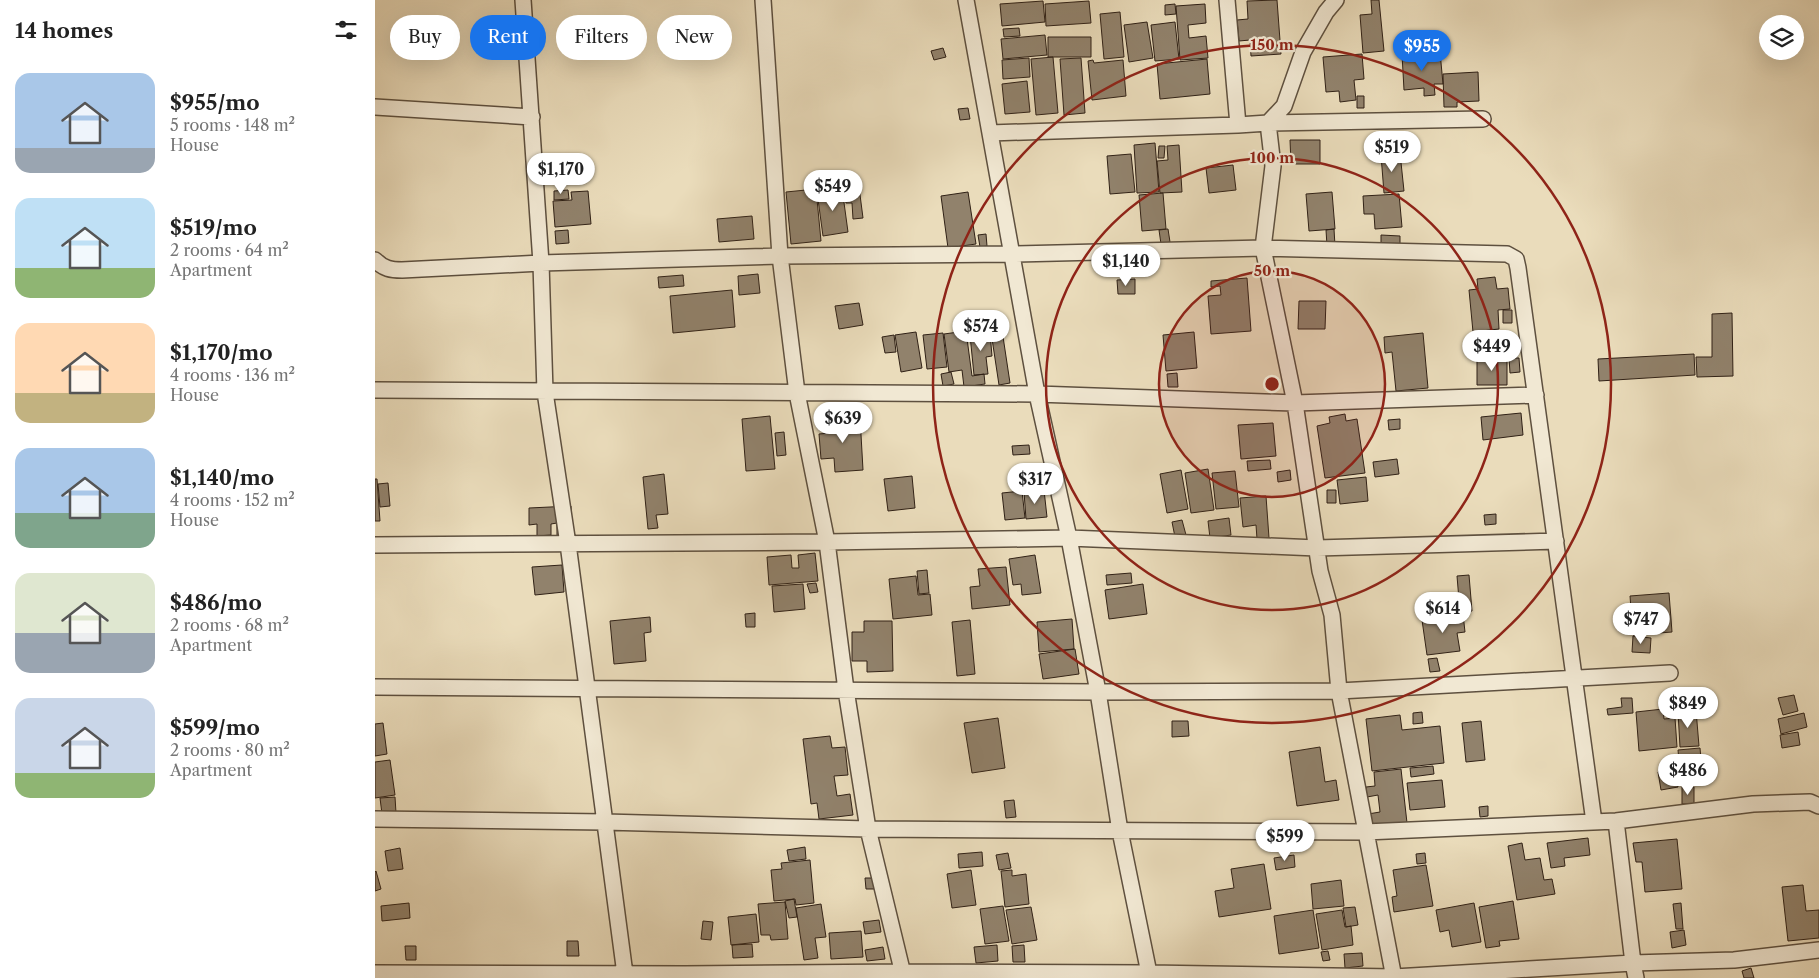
<!DOCTYPE html>
<meta charset="utf-8">
<style>
:root{--surface:#fff;--page:#f2f2f2;--text:#222;--muted:#767676;--accent:#1a73e8}
body{margin:0;font-family:"Libre Caslon Text",serif;background:var(--page);color:var(--text);height:100vh;display:flex;flex-direction:column;font-size:19px;white-space:nowrap}
*{box-sizing:border-box;margin:0}
p{font-size:16px;color:var(--muted)}
.icon{flex:none;width:28px;height:28px;fill:none;stroke:currentColor;stroke-width:2;stroke-linecap:round;stroke-linejoin:round}
.map{position:relative;flex:1;overflow:hidden}
.panel{display:flex;flex-direction:column;background:var(--surface);width:375px}
.panel>*{flex:none}
.hud{position:absolute;left:15px;top:15px;width:475px;height:45px;display:flex;gap:10px}
.tools{position:absolute;left:1384px;top:15px;display:grid;gap:10px}
.tools a{display:grid;place-items:center;width:45px;height:45px;border-radius:50%;background:var(--surface);box-shadow:0 5px 20px #0002;font-size:25px}
.price{position:absolute;translate:-50% -42px;padding:0 11px;border-radius:18px;background:#fff;color:#222;font-size:16px;line-height:32px;filter:drop-shadow(0 1px 2px #0008)}
.price::after{content:'';position:absolute;left:50%;top:30px;width:15px;height:11px;margin-left:-8px;background:inherit;clip-path:polygon(0 0,100% 0,50% 100%)}
.price.active{background:var(--accent);color:#fff}
ul{padding:0;list-style:none}
li{display:flex;align-items:center;gap:15px;height:125px;padding:0 15px}
li span{display:grid;place-items:center;flex:none;width:140px;height:100px;border-radius:15px;color:#555}
li>.icon{margin-inline-start:auto}
span .icon{width:60px;height:60px;fill:#fffc;stroke-width:1}
li b{font-size:21px}
h2{display:flex;justify-content:space-between;align-items:center;height:60px;padding:0 15px;font-size:21px}
.pill{padding:0 18px;border-radius:22px;background:var(--surface);box-shadow:0 5px 20px #0002;font-size:18px;line-height:45px}
.pill.active{background:var(--accent);color:#fff}
main{display:flex;flex:1;min-height:0}
.map>svg:first-child{display:block}
.building{fill:#91826c;stroke:#302116}
.lines{fill:none;stroke-linecap:round;stroke-linejoin:round}
.street-casing{stroke:#5e503f;stroke-width:18}
.street{stroke:#f1e8d3;stroke-width:15}
.ring{fill:none;stroke:#8f2418;stroke-width:2.5}
.centre{fill:#8f2418;stroke:#f1e8d3;stroke-width:2.5}
.ring-label{font-size:15px;text-anchor:middle;font-weight:bold;fill:#8f2418;stroke:#f1e8d3;stroke-width:4.5;stroke-linejoin:round;paint-order:stroke}
</style>
<main>
<section class="panel">
<h2>14 homes<svg class="icon" aria-label="filters" viewBox="0 0 24 24"><path d="M4 7h16M4 17h16"/><circle cx="9" cy="7" r="2"/><circle cx="15" cy="17" r="2"/></svg></h2>
<ul>
<li><span style="background:linear-gradient(#a9c7e8 75%,#9aa5b1 0)"><svg class="icon" aria-label="home" viewBox="0 0 24 24"><path d="M3 11l9-7 9 7M6 9v11h12V9"/></svg></span><div><b>$955/mo</b><p>5 rooms · 148 m²</p><p>House</p></div></li>
<li><span style="background:linear-gradient(#bfe0f5 70%,#8fb573 0)"><svg class="icon" aria-label="home" viewBox="0 0 24 24"><path d="M3 11l9-7 9 7M6 9v11h12V9"/></svg></span><div><b>$519/mo</b><p>2 rooms · 64 m²</p><p>Apartment</p></div></li>
<li><span style="background:linear-gradient(#ffd9b3 70%,#c2b280 0)"><svg class="icon" aria-label="home" viewBox="0 0 24 24"><path d="M3 11l9-7 9 7M6 9v11h12V9"/></svg></span><div><b>$1,170/mo</b><p>4 rooms · 136 m²</p><p>House</p></div></li>
<li><span style="background:linear-gradient(#a9c7e8 65%,#7fa58c 0)"><svg class="icon" aria-label="home" viewBox="0 0 24 24"><path d="M3 11l9-7 9 7M6 9v11h12V9"/></svg></span><div><b>$1,140/mo</b><p>4 rooms · 152 m²</p><p>House</p></div></li>
<li><span style="background:linear-gradient(#dfe7d0 60%,#9aa5b1 0)"><svg class="icon" aria-label="home" viewBox="0 0 24 24"><path d="M3 11l9-7 9 7M6 9v11h12V9"/></svg></span><div><b>$486/mo</b><p>2 rooms · 68 m²</p><p>Apartment</p></div></li>
<li><span style="background:linear-gradient(#c9d6e8 75%,#8fb573 0)"><svg class="icon" aria-label="home" viewBox="0 0 24 24"><path d="M3 11l9-7 9 7M6 9v11h12V9"/></svg></span><div><b>$599/mo</b><p>2 rooms · 80 m²</p><p>Apartment</p></div></li>
</ul>
</section>
<div class="map">
<svg width="1444" height="978" viewBox="0 0 1444 978">
<rect width="100%" height="100%" fill="#eadcbb"/>
<filter id="stains"><feTurbulence type="fractalNoise" baseFrequency=".004" numOctaves="4"/><feColorMatrix values="0 0 0 0 .2 0 0 0 0 .09 0 0 0 0 .02 0 0 0 .5 -.17"/></filter>
<radialGradient id="worn" r=".72"><stop offset=".6" stop-color="#630" stop-opacity="0"/><stop offset="1" stop-color="#630" stop-opacity=".3"/></radialGradient>
<path class="building" d="M902 0 906 54 876 56 875 40 864 41 862 20 873 19 872 1Z
M996 0H1004L1009 51 988 53 985 15 997 14Z
M668 1 670 22 627 26 625 4Z
M714 1 716 23 671 26 670 4Z
M800 4 801 14 790 15V5Z
M830 4 831 23 813 25 814 38 831 36 833 58 805 60 801 6Z
M745 12 749 57 729 59 725 14Z
M772 22 778 58 754 62 749 25Z
M800 22 804 59 780 61 776 25Z
M644 28 645 36 629 37 628 29Z
M670 35 672 55 628 59 626 39Z
M673 37H716V57H673Z
M568 48 571 57 559 60 556 51Z
M1065 52 1068 84H1059L1060 95 1049 96V88L1029 90 1027 54Z
M987 54 989 79 979 80 981 100 965 102 964 91 951 92 948 57Z
M678 57 683 113 661 115 656 59Z
M654 58 655 77 628 79 627 60Z
M706 58 710 113 689 115 685 59Z
M832 59 835 94 785 99 782 64Z
M718 60 719 63 748 60 751 96 717 100 713 61Z
M1103 72 1104 101 1082 102V107H1069L1068 74Z
M652 81 655 112 630 114 627 84Z
M982 96H989V108H982Z
M593 108 595 119 585 120 583 109Z
M915 140H945V164H916Z
M780 143 784 192 762 193 759 145Z
M804 145 807 192 785 193 782 161 793 160 792 146Z
M784 146H790L789 158H783Z
M1025 153 1029 191 1009 193 1006 155Z
M756 154 760 192 735 194 732 156Z
M858 165 861 190 834 193 831 168Z
M484 187 488 218 478 219 477 203H471L469 189Z
M467 188 473 232 448 236 442 192Z
M441 189 446 241 416 244 411 192Z
M193 190 194 199 179 200V191Z
M213 191 216 224 180 227 178 201 197 200 196 192Z
M593 192 601 244 573 248 566 196Z
M957 192 960 229 934 231 931 194Z
M788 193 791 229 767 231 764 195Z
M1024 194 1027 227 1000 229 999 214H989L988 196Z
M377 216 379 239 344 242 342 219Z
M793 229 795 242 786 244 784 230Z
M959 229 960 246H952L951 230Z
M193 230 194 243 181 244 180 231Z
M611 234 612 246 605 247 603 235Z
M1006 235 1025 236V248H1006Z
M383 274 385 293 364 295 363 276Z
M308 275 309 286 284 288 283 277Z
M1120 277 1122 289 1133 288 1135 309 1123 310 1124 329 1098 332 1094 290 1103 289 1102 279Z
M872 278 876 331 836 334 833 296 846 295 845 286 836 287V281Z
M760 279V294H743L742 280Z
M357 290 360 327 298 333 295 296Z
M924 301H951L950 329H923Z
M484 303 488 325 464 329 460 306Z
M1128 310H1137V323H1128Z
M1357 313 1358 376 1322 377 1321 357H1337V314Z
M627 330 635 383 624 385 616 332Z
M591 331 597 376 609 374 610 384 589 387 587 370 574 372 569 334Z
M541 332 547 368 526 372 520 335Z
M819 332 822 368 791 371 788 335Z
M568 333 572 367 552 369 548 335Z
M615 333 617 356 611 357 613 374 599 375 595 335Z
M1048 333 1053 388 1021 391 1017 352 1010 353 1009 337Z
M519 335 521 352 510 353 507 337Z
M1319 354 1320 375 1224 381 1223 359Z
M1132 358V385H1102V359Z
M1134 358H1144L1145 372 1135 373Z
M576 372 579 384 568 386 566 374Z
M802 373 803 387H793L792 374Z
M1146 413 1148 435 1108 440 1106 417Z
M970 414 971 421 982 419 990 473 950 478 942 426 955 423 954 417Z
M395 416 400 469 371 471 367 419Z
M485 417 488 470 460 472 459 458 446 459 444 434 455 433 453 419Z
M1025 419V429L1014 430 1013 420Z
M898 423 901 456 866 459 863 425Z
M409 432 411 455 402 456 400 433Z
M654 445 655 454 638 455 637 446Z
M1022 459 1024 474 1000 477 998 462Z
M895 460 896 469 873 471 872 461Z
M833 469 839 510 816 513 810 473Z
M806 470 813 509 792 513 785 474Z
M915 470 916 480 903 482 902 472Z
M860 471 864 507 841 509 837 473Z
M289 474 293 514 281 515 283 528 273 529 268 477Z
M537 476 540 508 513 511 509 479Z
M991 477 993 501 965 504 962 480Z
M0 479H2L5 521H0Z
M13 483 15 506 5 507 3 484Z
M669 490 672 517 651 519 649 492Z
M952 490H961V503H952Z
M647 491 650 518 630 520 627 493Z
M891 496 894 538 882 539 881 525 868 527 865 498Z
M196 506 197 535 182 536V523L176 524V535L162 536V524L154 525V508Z
M1121 514V524L1110 525 1109 515Z
M854 518 856 535 835 538 833 521Z
M807 520 811 535 800 537 797 522Z
M440 553 443 581 394 585 392 557 416 555 417 568H424L423 555Z
M660 555 666 593 647 595 646 584 638 585 634 559Z
M187 565 189 592 160 595 157 567Z
M631 567 635 605 597 609 595 587 605 586 603 569Z
M552 570 554 593 544 594 542 571Z
M756 573 757 583 732 585 731 575Z
M1094 575 1097 611 1085 612 1082 576Z
M541 576 543 595 555 594 557 615 518 619 514 579Z
M441 583 443 592 435 593 432 584Z
M428 584 430 609 399 612 397 586Z
M768 584 772 614 734 619 730 590Z
M1294 593 1297 632 1258 635 1255 596Z
M380 613V627H371L370 614Z
M1088 614 1090 632 1082 633 1085 651 1052 655 1047 620Z
M275 617 276 632 269 633 271 661 239 664 235 621Z
M697 619 699 649 664 652 662 622Z
M595 620 600 674 582 676 577 622Z
M489 621H517L518 671 492 672V661H477V632H489Z
M1258 636 1276 638 1275 653 1257 652Z
M700 649 704 674 668 679 664 654Z
M1062 658 1065 671 1055 672 1053 659Z
M1419 695 1423 711 1408 715 1403 698Z
M1246 698H1257L1258 713 1233 715 1232 709 1247 707Z
M1288 709 1289 719 1300 718 1302 747 1264 751 1261 712Z
M1321 710 1324 746 1305 747 1303 712Z
M1047 712 1048 723 1038 724V713Z
M1429 713 1432 727 1406 734 1403 719Z
M1025 715 1027 730 1065 726 1069 763 997 771 991 719Z
M623 718 630 768 597 773 589 723Z
M797 721H813L814 736 797 737Z
M1106 721 1110 760 1091 762 1087 723Z
M8 723 12 754 0 756V724Z
M1423 732 1425 745 1407 748 1405 735Z
M455 736 457 748 470 747 473 775 459 776 462 796 475 794 478 815 444 819 442 803 436 804 428 739Z
M945 747 950 782 961 780 964 800 922 806 914 752Z
M1325 748 1328 781 1306 783 1303 750Z
M15 760 20 795 0 798V762Z
M1058 766 1059 774 1036 777 1035 768Z
M1026 769 1032 823 994 827 993 814 1005 812 1003 795 992 797 991 787 1000 786 999 772Z
M1300 770 1303 787 1286 790 1283 772Z
M1067 780 1070 807 1035 810 1032 783Z
M1307 787H1319V804H1307Z
M20 797 21 813 7 814 5 798Z
M639 800 641 817 631 818 629 801Z
M1113 806V816L1105 817 1104 807Z
M1213 838 1215 855 1189 858 1190 866 1176 868 1172 843Z
M1302 839 1307 889 1270 892 1267 862H1261L1258 843Z
M1147 843 1150 860 1165 858 1169 880 1177 879 1180 894 1142 900 1133 846Z
M430 847 431 859 414 861 412 850Z
M25 848 28 869 13 871 10 851Z
M607 852 608 866 584 868 583 854Z
M633 853 636 868 624 870 621 855Z
M1050 853 1051 863 1042 864 1041 854Z
M919 855 920 867 901 870 899 858Z
M435 860 439 903 421 905 420 899 399 901 396 870 407 869 406 863Z
M889 864 896 909 844 917 840 891 859 888 856 869Z
M1051 865 1058 906 1019 912 1017 897 1022 896 1018 870Z
M596 870 601 905 577 908 572 874Z
M637 870V876L651 874 654 904 630 907 626 871Z
M1 871 6 889 0 891V872Z
M490 878H498L499 889H491Z
M966 880 969 906 938 909 936 884Z
M1428 885 1431 911 1444 910V938L1413 941 1407 887Z
M419 899 422 917 414 918 410 901Z
M1138 901 1144 939 1124 941 1125 946 1111 948 1104 907Z
M410 902 413 939 396 940 395 935H386L383 904Z
M34 903 35 918 7 921 6 906Z
M1099 903 1106 942 1077 947 1074 930 1065 932 1061 910Z
M1306 903 1308 929H1301L1298 904Z
M446 904 451 937 440 938 443 958 429 960 421 908Z
M628 906 634 941 610 944 605 909Z
M656 907 662 940 637 944 631 910Z
M980 907 983 925 971 927 968 908Z
M938 910 944 948 904 954 899 916Z
M967 910 970 927 976 926 978 945 947 950 941 914Z
M381 914 384 942 356 945 353 917Z
M504 920 506 932 490 934 488 922Z
M328 921 338 922 336 940 326 939Z
M1309 930 1311 945 1297 948 1295 932Z
M486 931 488 957 456 959 454 933Z
M192 941H203L204 956H192Z
M377 944 378 957 358 958 357 945Z
M622 945 623 961 601 963 599 947Z
M649 945 650 962H638L637 946Z
M30 946H41V960H31Z
M508 947 510 959 492 961 490 950Z
M953 951 955 960 948 961 946 952Z
M987 953 988 966 970 968 969 954Z
M1376 968 1379 978H1369L1367 971Z"/>
<g class="lines">
<g class="street-casing">
<path id="street" d="M148 0 166 263 170 392 193 544 250 974
M388 0 405 256 422 393 452 542 471 690 493 829 529 978
M591 0 662 394 694 538 723 692 745 831 775 978
M852 0 863 125
M961 0 951 12 928 52 909 106 893 123 898 166 888 248 920 403 945 571 957 615 964 691 1019 978
M0 107 157 117
M615 133 863 125 893 123 1108 119
M0 260C9 269 16 270 27 270L166 263 405 256 638 254 888 248 1132 254 1141 259 1143 268 1219 822
M0 390 662 394 920 403 1161 395
M0 545 452 542 694 538 942 548 1181 541
M0 687 723 692 964 691 1295 673
M0 819 230 822 493 829 990 832 1241 821 1378 804 1435 802 1444 806
M1241 821 1258 963 1359 960 1444 950
M0 973 310 974 527 972 774 973 1019 977 1258 963 1261 978"/>
</g>
<use href="#street" class="street"/>
</g>
<circle cx="897" cy="384" r="113" fill="#8f2418" fill-opacity=".12"/>
<g class="ring">
<circle cx="897" cy="384" r="113"/>
<circle cx="897" cy="384" r="226"/>
<circle cx="897" cy="384" r="339"/>
</g>
<circle cx="897" cy="384" r="8" class="centre"/>
<g class="ring-label">
<text x="897" y="50">150 m</text>
<text x="897" y="163">100 m</text>
<text x="897" y="276">50 m</text>
</g>
<rect width="100%" height="100%" filter="url(#stains)"/>
<rect width="100%" height="100%" fill="url(#worn)"/>
</svg>
<div class="tools">
<a><svg class="icon" aria-label="layers" viewBox="0 0 24 24"><path d="M12 4l9 5-9 5-9-5zM3 14l9 5 9-5"/></svg></a>
</div>
<b class="price active" style="left:1047px;top:72px">$955</b>
<b class="price" style="left:1017px;top:173px">$519</b>
<b class="price" style="left:186px;top:195px">$1,170</b>
<b class="price" style="left:458px;top:212px">$549</b>
<b class="price" style="left:751px;top:287px">$1,140</b>
<b class="price" style="left:606px;top:352px">$574</b>
<b class="price" style="left:1117px;top:372px">$449</b>
<b class="price" style="left:468px;top:444px">$639</b>
<b class="price" style="left:660px;top:505px">$317</b>
<b class="price" style="left:1068px;top:634px">$614</b>
<b class="price" style="left:1266px;top:645px">$747</b>
<b class="price" style="left:1313px;top:729px">$849</b>
<b class="price" style="left:1313px;top:796px">$486</b>
<b class="price" style="left:910px;top:862px">$599</b>
<div class="hud">
<a class="pill">Buy</a>
<a class="pill active">Rent</a>
<a class="pill">Filters</a>
<a class="pill">New</a>
</div>
</div>
</main>
